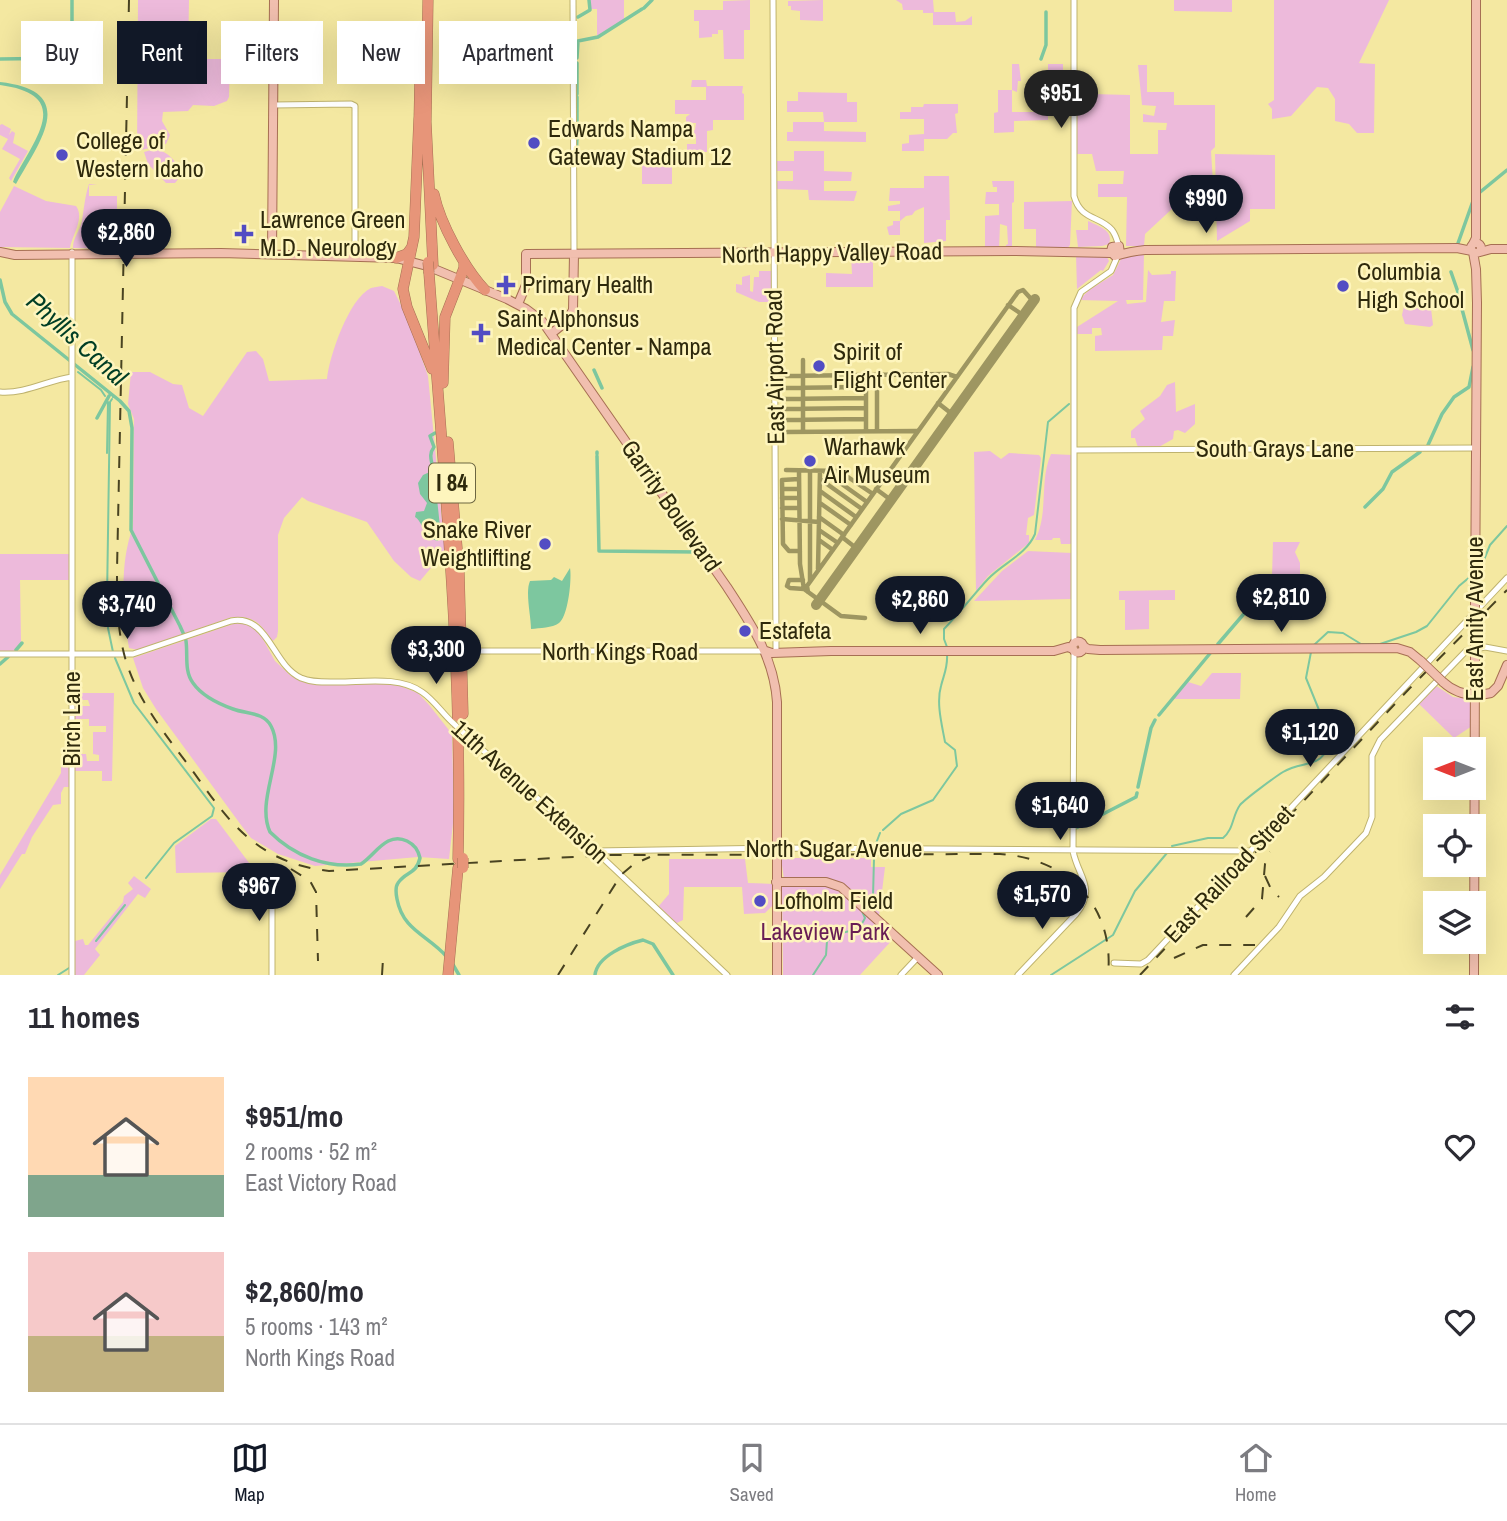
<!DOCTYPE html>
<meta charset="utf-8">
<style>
:root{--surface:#fff;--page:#f2f2f3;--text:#2b2b33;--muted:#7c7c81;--line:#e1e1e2;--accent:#111827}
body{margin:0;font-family:"Archivo Narrow",sans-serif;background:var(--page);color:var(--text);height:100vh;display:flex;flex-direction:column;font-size:26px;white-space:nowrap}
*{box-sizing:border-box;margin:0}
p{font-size:23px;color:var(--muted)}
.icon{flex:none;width:38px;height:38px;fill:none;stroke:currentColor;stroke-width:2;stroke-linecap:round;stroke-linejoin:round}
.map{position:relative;height:975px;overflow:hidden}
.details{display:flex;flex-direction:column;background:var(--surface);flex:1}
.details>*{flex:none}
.hud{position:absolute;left:21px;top:21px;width:700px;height:63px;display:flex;gap:14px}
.needle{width:46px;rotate:270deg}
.buttons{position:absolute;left:1423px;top:737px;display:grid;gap:14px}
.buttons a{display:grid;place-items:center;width:63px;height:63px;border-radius:0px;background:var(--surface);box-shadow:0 7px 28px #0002;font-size:35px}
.price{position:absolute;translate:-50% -60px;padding:0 16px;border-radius:24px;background:var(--accent);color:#fff;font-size:23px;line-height:46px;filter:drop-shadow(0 2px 4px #0008)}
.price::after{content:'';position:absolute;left:50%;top:42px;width:21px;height:16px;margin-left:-10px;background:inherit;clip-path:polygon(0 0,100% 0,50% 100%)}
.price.selected{background:#222;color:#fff}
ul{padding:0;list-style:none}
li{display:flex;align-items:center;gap:21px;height:175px;padding:0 28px}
li span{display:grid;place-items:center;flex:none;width:196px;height:140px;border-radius:0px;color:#555}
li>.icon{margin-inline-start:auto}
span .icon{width:84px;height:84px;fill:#fffc;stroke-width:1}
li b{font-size:30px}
h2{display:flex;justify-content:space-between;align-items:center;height:84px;padding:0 28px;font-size:30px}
.tag{padding:0 24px;border-radius:0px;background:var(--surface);box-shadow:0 7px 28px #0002;font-size:24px;line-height:63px}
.tag.selected{background:var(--accent);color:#fff}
.dock{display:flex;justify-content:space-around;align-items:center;height:98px;border-top:2px solid var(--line);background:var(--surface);font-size:19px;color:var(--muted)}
.dock a{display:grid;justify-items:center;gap:4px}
.dock .selected{color:var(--accent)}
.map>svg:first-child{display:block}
.green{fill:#edbadb}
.water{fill:#7dc79f}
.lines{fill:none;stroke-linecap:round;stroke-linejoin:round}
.stream{stroke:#7dc79f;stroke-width:2}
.canal{stroke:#7dc79f;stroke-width:3.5}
.taxiway{stroke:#9e9661;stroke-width:4.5}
.runway{stroke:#9e9661;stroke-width:10}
.minor-casing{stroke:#bfb36e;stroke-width:7}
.major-casing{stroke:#a66f53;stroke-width:10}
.highway-casing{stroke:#a66f53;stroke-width:11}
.minor{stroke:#fff;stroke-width:5}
.major{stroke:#f1bfaf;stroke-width:8}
.highway{stroke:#e79579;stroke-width:10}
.rail{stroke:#494321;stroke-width:2;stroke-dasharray:12 12;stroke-linecap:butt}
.minor-bridge-casing{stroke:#bfb36e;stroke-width:7;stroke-linecap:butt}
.major-bridge-casing{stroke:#a66f53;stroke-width:10;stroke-linecap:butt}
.highway-bridge-casing{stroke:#a66f53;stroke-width:11;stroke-linecap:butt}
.minor-bridge{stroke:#fff;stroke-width:5}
.major-bridge{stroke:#f1bfaf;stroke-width:8}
.highway-bridge{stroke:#e79579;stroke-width:10}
.poi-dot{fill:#524cc3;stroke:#fef5bd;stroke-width:2.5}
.labels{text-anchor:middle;stroke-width:5;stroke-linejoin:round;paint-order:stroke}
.shield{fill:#fef5bd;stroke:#6c6641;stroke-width:2}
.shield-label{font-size:23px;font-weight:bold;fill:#2e290c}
.poi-label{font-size:24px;fill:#2e290c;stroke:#fef5bd;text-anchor:start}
.street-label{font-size:24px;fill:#2e290c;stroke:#fef5bd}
.park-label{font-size:24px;fill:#681d55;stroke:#fef5bd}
.water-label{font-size:26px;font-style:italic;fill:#003e25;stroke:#fef5bd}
</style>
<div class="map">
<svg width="1507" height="975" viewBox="0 0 1507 975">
<rect width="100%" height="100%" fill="#f4e8a1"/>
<path class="green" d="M138 0H189L188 59H230L229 97 227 101 214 106 193 105 188 111 163 112 162 121 170 135 166 144 137 151Z
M589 0H624V19L602 36H597V9H590Z
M750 0V30H744V59H724L723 30H718V34H712V37L699 38V21H694V10H723V1Z
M823 0V21L800 20V11L791 10V6H788V1Z
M896 0H933L934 12H955L956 22 965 21 972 16V25H933V13H923V10H903L902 4Z
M1174 0H1232V12L1174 11Z
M1274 0H1389L1359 63 1375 64 1374 133H1357L1349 124 1335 121V99L1328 88 1317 87 1291 116 1272 119V109L1268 104 1274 100Z
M1012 64H1019L1021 81H1018L1017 92 1012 90V112H1048V64H1063V91L1072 92V107L1070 96H1063V112H1048V120L1014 121V132L994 133V113L998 112V90H1012Z
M1138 65H1147V92H1174V105H1215V147L1211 151 1213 183V185L1188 194 1145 234 1144 246H1126L1127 197H1098V184H1123L1124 171H1096L1092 154H1077V85H1090L1091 94 1130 95V154H1158V130H1166L1167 123 1143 122V114L1154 116 1156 106 1142 105Z
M692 80H706L707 86H743L742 93 744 94V120H713V130L707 131V152H687V144H696V137H675V133L688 135V130H695L696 123H686V117L690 114H675V100H706V87H691Z
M798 92 847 93V102H857V122H824V131L866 132V142L787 141V132H793V122H824L823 112H787V101H798Z
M924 104H958V113L955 114 957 133H953L947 139H924V151H902V144L909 143V135L924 134V119H900V112H911V107H923Z
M2 124 11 129 9 135 12 131 15 133 13 143 28 151 11 181 9 178 20 159 2 149 8 139 0 135V125Z
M155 149C169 151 188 170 175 183H166L148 164 144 152Z
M794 151H824V171L852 172 851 181H824V191H857L854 201 809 200 808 190 776 189V181H793V171H776V161H794Z
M642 152H655V160H672V184H642Z
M1215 154 1275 155V209H1250V221L1217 241Z
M924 176H949L950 220H946V241L924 243V207L915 211 912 215 906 216 900 221V235H889L887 227 893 225V221H900V211H888V206L900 204V201H889L890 188H924Z
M992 181H1014V202L1012 203V250H1006V245L1008 244 1007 226 1000 224 999 250H985V216L999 215V204H985L986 192H997V187H993Z
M89 184 97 185H89V196H117V211L105 210 91 219 89 224 97 237 106 238 111 249 73 248C73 237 80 231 82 221 84 208 85 196 89 184Z
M14 186 46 201 76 206C85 218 72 235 70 248L0 247V212Z
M1072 201 1070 245 1067 249H1036V229H1024V202Z
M1088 221C1098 226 1114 230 1109 244L1102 246 1078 247 1076 230H1088Z
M1131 254H1144L1143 300H1126L1127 304 1146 302 1148 270 1152 275 1171 274V271H1176L1175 301H1164L1161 322 1175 320 1173 336H1163L1162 350 1095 351V336L1102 335 1101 328H1092V334H1077V327L1118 301 1079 300 1089 290 1113 275 1122 257Z
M851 255H873V287H826V273L852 274Z
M1076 255 1107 257 1109 261 1103 271 1101 270 1077 289Z
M759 271H772V302H759L736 292V284L742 285V277L750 275V291L753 292 754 277H759Z
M382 286 394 291 408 319 428 376 445 551 420 581 411 577 394 561 367 522 308 501 302 497 284 518 278 535V631L277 637 273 641C259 623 256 616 232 617L138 650 129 648C123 610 119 564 133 527L134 419 128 404 131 372H150L173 384 182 385 189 408 203 416 247 352 256 351 263 359 269 381 327 379C329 357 349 298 371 288 374 287 378 287 382 286Z
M1414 297H1420L1430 300 1433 325 1430 327 1405 324 1402 315 1404 306Z
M1175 382 1176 412 1195 404V424L1185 433 1178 430 1174 431 1173 439 1157 448H1138L1135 438H1131V431L1145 419 1140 411 1160 396 1167 385Z
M990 451 1001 459 1009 453 1039 455 1041 458 1034 515 1028 518 1026 535H1029V543L988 576 976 591 974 452Z
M1051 454 1072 455 1073 544H1061L1060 538H1053L1052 540H1035C1049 514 1039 480 1051 454Z
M1273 542H1300L1295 552 1300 563V579H1275L1272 577Z
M1028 551 1072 553V599L974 601 1002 571Z
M0 554H71L69 580H20L21 642 14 650 15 652H0Z
M1175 590V600H1149V629L1125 630V600H1119V591Z
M236 623 246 624 258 630 275 661 291 676 309 684 381 683 400 686 418 693 430 706 452 734 454 815 449 859 418 857 315 866 278 854 251 838 241 825 156 709 143 688 133 658Z
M1212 673H1241L1240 699H1174L1188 682 1201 686Z
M1435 685 1453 697 1470 699 1472 726 1454 738 1418 703Z
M75 693H114L112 781H102V771H74L75 754H86L87 761H99V755L93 754V732H106V726H89V719H75V706H90L88 700H75Z
M61 765H70V787H64L61 793V804L53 805 32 837 25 854H22L0 889V875L61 773Z
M211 819H216L256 872 176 873 175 846Z
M781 858H871V867H885L879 916 849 889 784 879Z
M669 859H745L748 883 774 884V904L765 913 744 914 742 887H684L683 920 675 924 658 907 669 894Z
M134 876 151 889 145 898 138 894 95 949 100 955 84 975H75V941L83 939 85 945H88L123 902 124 896 133 889 128 883Z
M782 886H831L837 888 894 938 860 975H783Z"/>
<path class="water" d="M0 82C80 91 40 141 16 184L13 182 14 179C35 138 74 95 0 85Z
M434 470 440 527 438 541C424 538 423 522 415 517L416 512 424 511 427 503 420 494 418 483 423 475Z
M570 568C572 579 568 617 559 623 552 628 540 628 531 629 531 616 525 592 530 581L551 580 554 577 562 581Z"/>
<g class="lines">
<path class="stream" d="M78 372 101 390 105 396
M113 397 114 396
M112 399 110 402 107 599 108 628 113 652
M107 453 108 402
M1479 572 1490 545 1507 526
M1314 645 1328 632 1343 633 1361 644H1380L1416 632 1427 626 1459 586 1471 576
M947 647 944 639V629C960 613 973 595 988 579 1003 563 1026 555 1035 534L1048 422 1069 404
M115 658 134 703 214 808 212 816 174 843 146 878
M883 830 901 814 933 800 957 766 955 750 945 742C942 725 936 703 941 686 944 674 948 667 947 654
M875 846 880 833
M1172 846 1208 838H1223C1234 829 1232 816 1240 805 1245 799 1275 777 1283 772 1304 759 1325 771 1330 737L1306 678 1311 652
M867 904 872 902 873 897 874 858
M96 941 125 905
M58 975 69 968
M813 975 826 955 827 941 841 933 859 929 865 918 862 911
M1051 975 1113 935 1135 891 1167 853"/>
<path class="canal" d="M644 8 652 0
M578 17 590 10 589 0
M577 58 578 41 598 37 642 9
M0 59 69 58 72 53V0
M1041 59 1046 45V12
M577 63V94
M577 97V134
M576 158 577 137
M1479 193 1507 170
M1457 246 1473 201
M1451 272 1459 295
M0 280 5 302 12 314 120 401 129 411 132 428 131 530 180 626C182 631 185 636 186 641 188 655 184 671 193 683 202 696 219 704 233 709 246 714 264 712 271 726 287 756 255 799 270 832 294 856 327 869 361 864 375 855 387 831 407 841 415 845 418 850 420 858 416 875 406 871 398 883 395 887 396 894 397 899 403 931 428 935 447 957
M1459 298 1473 350
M594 370 602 388
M97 418 109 396
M1428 445 1442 414 1454 397 1469 387 1473 367
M597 452V454
M597 456 599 551 697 552 700 554
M433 470C432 461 428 455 434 447L430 436 435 433
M1365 507 1383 489 1392 472 1420 452
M1218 644 1273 580
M16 650 22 643
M0 664 8 657
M1159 715 1212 651
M1138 787 1151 728 1155 720
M1076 828 1136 797 1137 793
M452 963 459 975
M595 975C597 956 627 944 643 940L653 944 673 975"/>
<path class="taxiway" d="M1008 305 1023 315
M803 360V432
M866 375V431
M877 375V431
M781 376 948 374 957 377
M781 388 866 387
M781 399 866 398
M938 403 952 414
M784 409 866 408
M784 420 866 419
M785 432 917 431
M786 470 839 471 873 494
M799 471 800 564 804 589 841 616 865 618
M810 471V581
M825 472 867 502
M799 479 782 480 783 544 789 551H800
M820 479 862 509
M782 489H799
M876 489 891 500
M820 491 856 517
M782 498H799
M820 503 851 525
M782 508H799
M819 517 844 535
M782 519 819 522
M819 530 838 543
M842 537 856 548
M819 540 833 550
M818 569 820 471
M803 580H789L787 586 790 588 804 589
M808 592 807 586 1018 292 1023 290 1033 301"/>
<path class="runway" d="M816 605 1035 299"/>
<g class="minor-casing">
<path id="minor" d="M573 0 574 254
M773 0 776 650
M1074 0V196C1081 221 1099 215 1112 230 1116 235 1117 241 1119 246
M273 105 351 104 355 106V256
M72 252V975
M0 392C26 394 48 380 72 377
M1074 450 1476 448
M1074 643V308L1081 292 1111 271 1118 255
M474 649 480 651H766
M0 654H133L231 621C269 614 272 665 301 678 313 683 326 682 338 682 365 682 399 676 422 692 434 700 442 713 452 722
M468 737 570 827 727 975
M595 851 781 848 1251 851
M1114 963 1141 964 1148 960 1507 578
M272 975V871
M901 975 918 957
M1018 975 1076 914C1097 888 1078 877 1073 851L1074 650
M1234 975 1279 927 1300 896 1324 877 1366 833 1372 817V756L1380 740 1466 651 1485 647 1507 651"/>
</g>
<g class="major-casing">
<path id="major" d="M1471 248a5 5 0 1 1 10 0a5 5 0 1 1-10 0Z
M1473 244 1476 238V0
M0 252 15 255 221 253 396 258 427 266 507 299 526 309 542 321 727 587C751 624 774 657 777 702V975
M1473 252 1476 269 1477 303 1475 605
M1480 252 1491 249H1507
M272 254 274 0
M526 254 1012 251 1111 253
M1120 254 1119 246 1112 247 1111 252 1115 256C1125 253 1134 251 1145 250L1457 248 1472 251
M518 304 526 285V254
M552 333 567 321 573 310 574 254
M1072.5 647a5.5 5.5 0 1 1 11 0a5.5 5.5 0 1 1-11 0Z
M1083 646 1088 649 1100 650 1397 648 1410 652 1421 661
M766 651 772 653 831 651H1054L1068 647 1073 649
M1443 682C1457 695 1473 697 1491 693L1498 686 1507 665
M776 882H826L841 887 938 975
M1474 975 1475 654"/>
</g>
<g class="highway-casing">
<path id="highway" d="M428 0 426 122 433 265
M419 118 414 237 403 289 407 307 432 369
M419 122 421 35
M434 194C440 223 465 269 485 290
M396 258 407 254 412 247
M429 273C443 468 463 663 458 859
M443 383 445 317 464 268V262
M448 442 459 571 463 714
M448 975 458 868"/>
</g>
<use href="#minor" class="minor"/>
<use href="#major" class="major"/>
<use href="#highway" class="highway"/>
<path class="rail" d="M129 0 117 570C117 601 117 631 126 661 139 703 166 735 192 770 211 796 229 824 255 843 277 860 303 868 329 871L607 855 1000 854C1067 858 1115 906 1108 975
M291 869 310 881 316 892 318 961
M1265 876 1271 889 1279 897
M1246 917 1262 899 1265 864 1270 852
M1174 958 1203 945H1255
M382 975 383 959
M558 975 621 875 634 864 650 857
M1140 975 1409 689 1507 590"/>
<g class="minor-bridge-casing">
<path id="minor-bridge" d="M452 722 468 737"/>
</g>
<g class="major-bridge-casing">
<path id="major-bridge" d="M1475 654V605
M1421 661 1443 682"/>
</g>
<g class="highway-bridge-casing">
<path id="highway-bridge" d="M428 262 429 273
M463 868V858"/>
</g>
<use href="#minor-bridge" class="minor-bridge"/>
<use href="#major-bridge" class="major-bridge"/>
<use href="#highway-bridge" class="highway-bridge"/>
</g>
<g class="poi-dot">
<circle cx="534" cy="143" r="7"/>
<circle cx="62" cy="155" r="7"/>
<path d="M240.5 223.5h7v7h7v7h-7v7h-7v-7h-7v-7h7z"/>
<path d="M502.5 274.5h7v7h7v7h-7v7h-7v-7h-7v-7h7z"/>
<circle cx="1343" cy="286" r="7"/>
<path d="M477.5 322.5h7v7h7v7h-7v7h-7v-7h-7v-7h7z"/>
<circle cx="819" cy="366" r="7"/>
<circle cx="810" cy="461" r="7"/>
<circle cx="545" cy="544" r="7"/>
<circle cx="745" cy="631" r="7"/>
<circle cx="760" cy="901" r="7"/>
</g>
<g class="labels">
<rect class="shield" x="429" y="463.5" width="46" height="39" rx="5"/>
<g class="shield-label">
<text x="452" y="491">I 84</text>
</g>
<g class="poi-label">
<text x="548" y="137">Edwards Nampa<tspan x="548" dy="28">Gateway Stadium 12</tspan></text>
<text x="76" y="149">College of<tspan x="76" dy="28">Western Idaho</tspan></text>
<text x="260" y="228">Lawrence Green<tspan x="260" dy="28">M.D. Neurology</tspan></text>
<text x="1357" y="280">Columbia<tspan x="1357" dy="28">High School</tspan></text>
<text x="522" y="293">Primary Health</text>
<text x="497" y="327">Saint Alphonsus<tspan x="497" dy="28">Medical Center - Nampa</tspan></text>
<text x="833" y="360">Spirit of<tspan x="833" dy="28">Flight Center</tspan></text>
<text x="824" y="455">Warhawk<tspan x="824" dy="28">Air Museum</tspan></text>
<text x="531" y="538" text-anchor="end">Snake River<tspan x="531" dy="28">Weightlifting</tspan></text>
<text x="759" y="639">Estafeta</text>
<text x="774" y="909">Lofholm Field</text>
</g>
<g class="street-label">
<text transform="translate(832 253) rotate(-1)" y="8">North Happy Valley Road</text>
<text transform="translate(775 367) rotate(-91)" y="8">East Airport Road</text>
<text x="1275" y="457">South Grays Lane</text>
<text transform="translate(671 506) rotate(55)" y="8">Garrity Boulevard</text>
<text transform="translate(1475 619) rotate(-90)" y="8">East Amity Avenue</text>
<text x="620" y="660">North Kings Road</text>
<text transform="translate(72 719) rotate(-90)" y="8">Birch Lane</text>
<text transform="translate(530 792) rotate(42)" y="8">11th Avenue Extension</text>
<text x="834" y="857">North Sugar Avenue</text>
<text transform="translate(1229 874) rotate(-47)" y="8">East Railroad Street</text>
</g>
<g class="park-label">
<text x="825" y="940">Lakeview Park</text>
</g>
<g class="water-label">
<text transform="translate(77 339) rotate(42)" y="9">Phyllis Canal</text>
</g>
</g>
</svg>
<div class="buttons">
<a><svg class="needle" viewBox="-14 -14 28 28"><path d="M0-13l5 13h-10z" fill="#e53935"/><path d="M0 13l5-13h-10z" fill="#7c7c81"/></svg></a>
<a><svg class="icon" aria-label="locate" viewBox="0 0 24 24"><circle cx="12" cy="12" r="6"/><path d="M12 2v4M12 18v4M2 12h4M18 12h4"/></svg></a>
<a><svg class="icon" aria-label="layers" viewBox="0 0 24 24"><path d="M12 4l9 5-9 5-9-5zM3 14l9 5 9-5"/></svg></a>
</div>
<b class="price selected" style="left:1061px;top:130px">$951</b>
<b class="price" style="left:1206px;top:235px">$990</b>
<b class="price" style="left:126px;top:269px">$2,860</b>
<b class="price" style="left:1281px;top:634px">$2,810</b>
<b class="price" style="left:920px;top:636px">$2,860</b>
<b class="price" style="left:127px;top:641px">$3,740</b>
<b class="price" style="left:436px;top:686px">$3,300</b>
<b class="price" style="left:1310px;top:769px">$1,120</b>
<b class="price" style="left:1060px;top:842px">$1,640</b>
<b class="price" style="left:259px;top:923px">$967</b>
<b class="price" style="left:1042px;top:931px">$1,570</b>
<div class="hud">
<a class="tag">Buy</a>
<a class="tag selected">Rent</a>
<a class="tag">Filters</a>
<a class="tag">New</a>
<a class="tag">Apartment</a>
</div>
</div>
<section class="details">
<h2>11 homes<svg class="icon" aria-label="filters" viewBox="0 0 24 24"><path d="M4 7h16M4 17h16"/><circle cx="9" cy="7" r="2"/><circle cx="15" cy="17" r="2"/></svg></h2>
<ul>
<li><span style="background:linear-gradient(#ffd9b3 70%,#7fa58c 0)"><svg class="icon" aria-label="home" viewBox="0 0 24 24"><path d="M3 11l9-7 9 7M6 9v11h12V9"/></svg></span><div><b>$951/mo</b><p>2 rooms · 52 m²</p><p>East Victory Road</p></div><svg class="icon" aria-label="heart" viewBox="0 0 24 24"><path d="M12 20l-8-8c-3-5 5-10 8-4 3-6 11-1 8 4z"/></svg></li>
<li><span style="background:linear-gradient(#f6c9c9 60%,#c2b280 0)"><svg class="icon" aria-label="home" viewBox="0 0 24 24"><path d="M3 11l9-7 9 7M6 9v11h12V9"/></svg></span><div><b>$2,860/mo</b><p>5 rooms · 143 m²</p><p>North Kings Road</p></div><svg class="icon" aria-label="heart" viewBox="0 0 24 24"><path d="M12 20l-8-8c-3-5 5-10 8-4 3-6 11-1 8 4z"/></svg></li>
</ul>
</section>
<nav class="dock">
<a class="selected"><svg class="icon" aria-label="map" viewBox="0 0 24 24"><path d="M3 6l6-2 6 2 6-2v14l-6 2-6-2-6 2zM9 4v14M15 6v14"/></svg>Map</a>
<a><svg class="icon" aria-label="saved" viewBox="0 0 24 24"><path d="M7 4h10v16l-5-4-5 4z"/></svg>Saved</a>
<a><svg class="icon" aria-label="home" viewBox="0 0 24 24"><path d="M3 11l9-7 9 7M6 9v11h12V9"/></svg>Home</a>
</nav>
